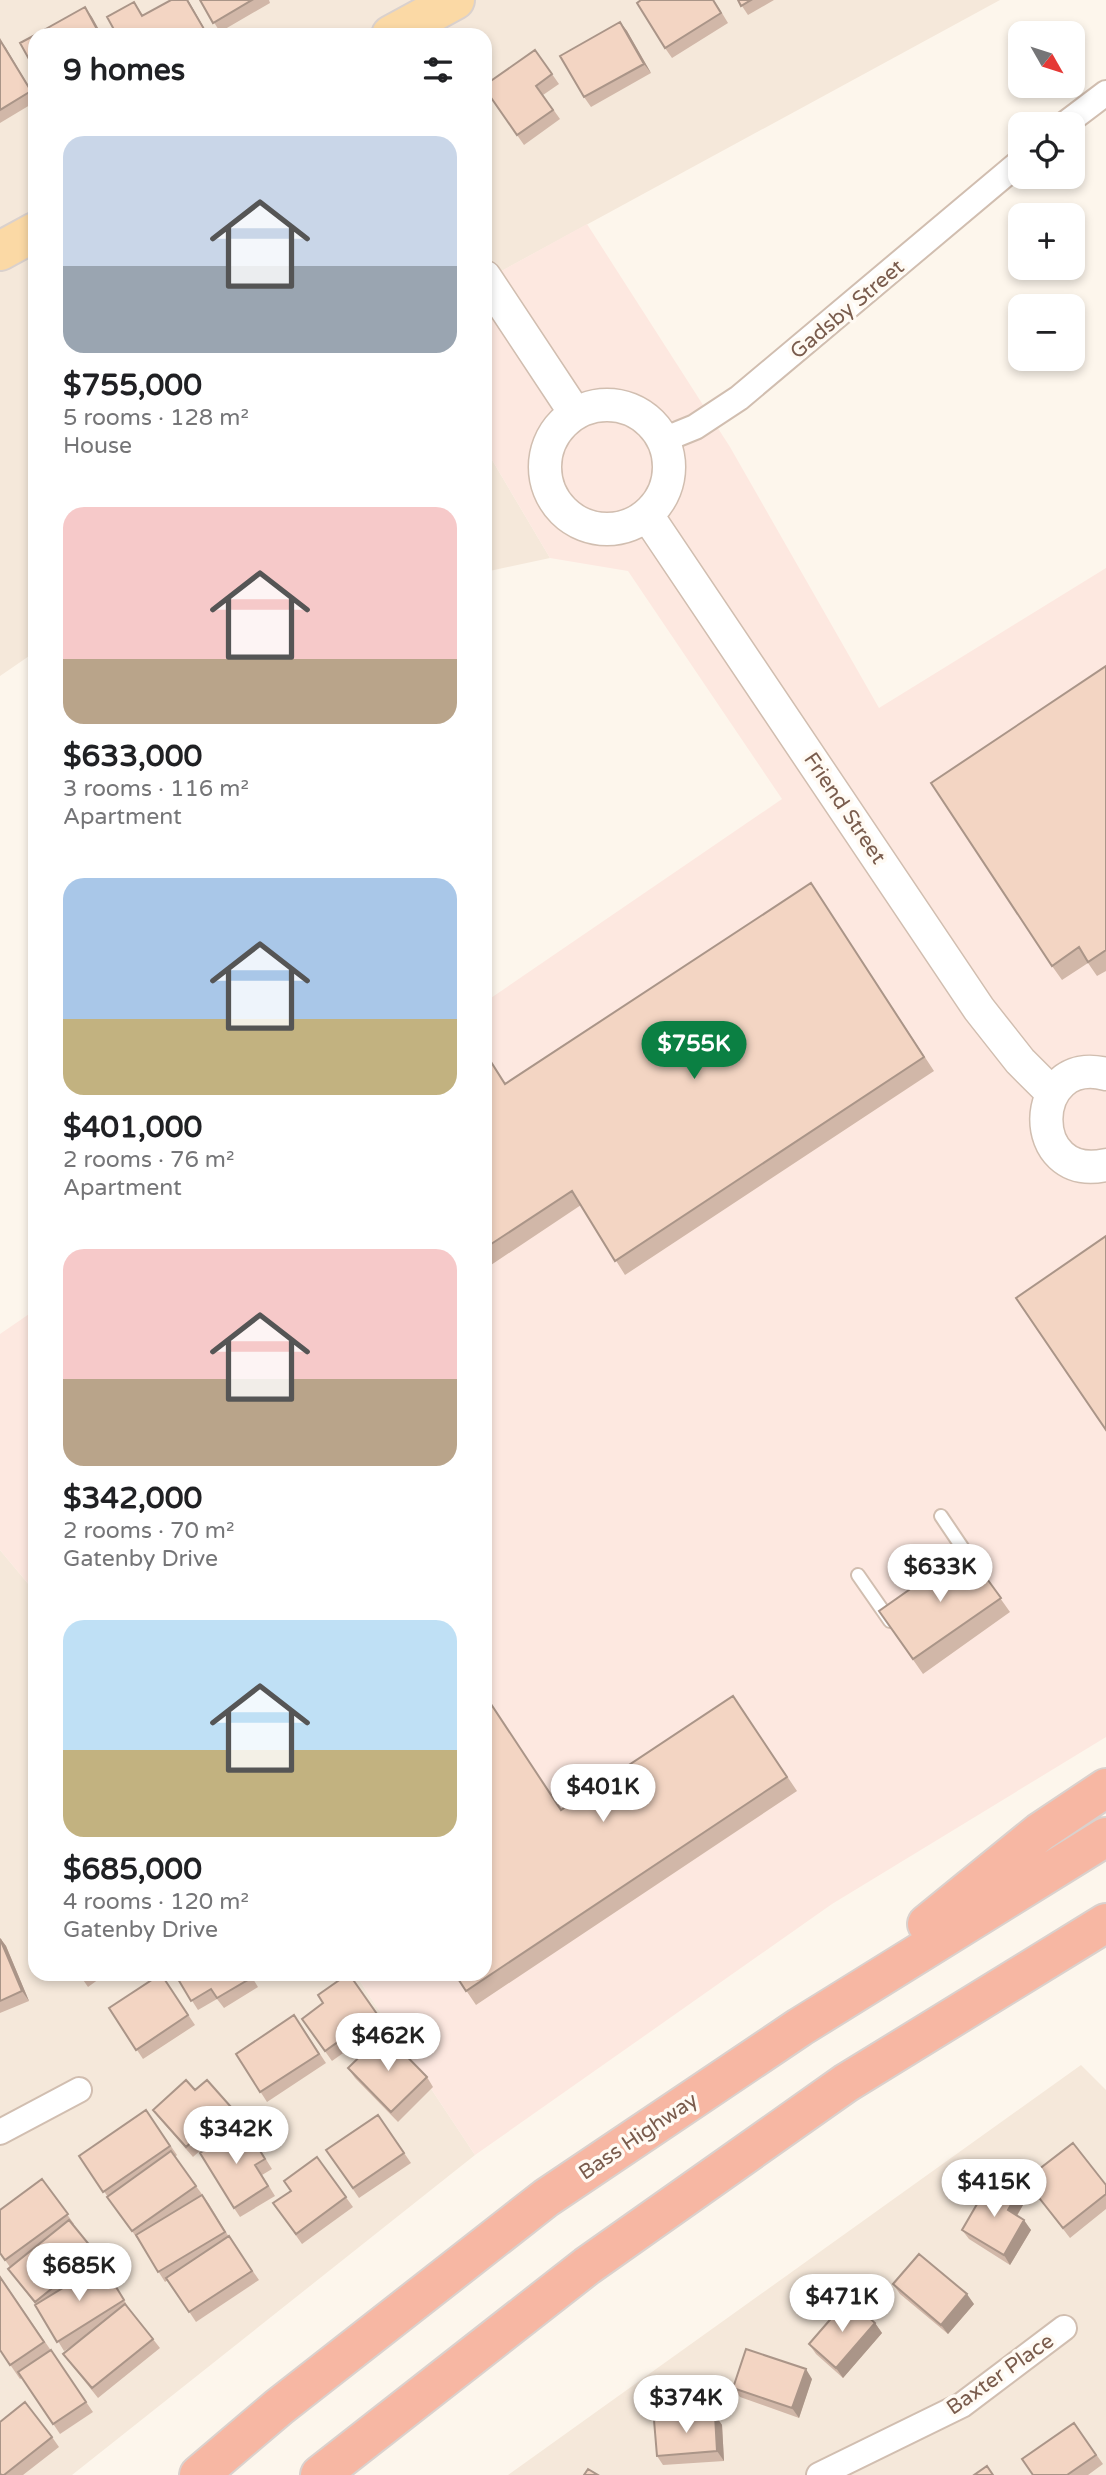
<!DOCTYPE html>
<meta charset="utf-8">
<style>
:root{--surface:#fff;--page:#f2f2f2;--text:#202124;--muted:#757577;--accent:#0b8043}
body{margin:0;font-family:"Varela Round",sans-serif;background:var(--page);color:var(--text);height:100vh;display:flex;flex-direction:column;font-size:26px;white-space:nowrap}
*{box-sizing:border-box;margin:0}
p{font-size:23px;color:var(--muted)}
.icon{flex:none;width:38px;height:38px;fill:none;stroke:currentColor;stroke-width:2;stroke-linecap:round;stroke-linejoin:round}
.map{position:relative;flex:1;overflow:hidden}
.details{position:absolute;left:28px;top:28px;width:464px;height:1953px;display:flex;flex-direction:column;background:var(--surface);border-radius:21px;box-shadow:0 4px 10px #0003}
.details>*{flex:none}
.needle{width:46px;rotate:129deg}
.buttons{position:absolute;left:1008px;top:21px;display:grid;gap:14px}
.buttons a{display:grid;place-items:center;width:77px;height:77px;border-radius:14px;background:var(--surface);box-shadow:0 4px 10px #0003;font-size:35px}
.price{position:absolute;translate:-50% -60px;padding:0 16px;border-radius:24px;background:#fff;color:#222;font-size:23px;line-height:46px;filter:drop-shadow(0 2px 4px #0008)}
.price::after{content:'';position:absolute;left:50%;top:42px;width:21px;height:16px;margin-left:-10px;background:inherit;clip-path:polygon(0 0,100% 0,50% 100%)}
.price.current{background:var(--accent);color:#fff}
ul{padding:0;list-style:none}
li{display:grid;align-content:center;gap:14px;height:371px;padding:0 35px}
li span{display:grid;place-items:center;height:217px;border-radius:21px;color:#555}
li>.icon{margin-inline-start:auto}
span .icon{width:126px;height:126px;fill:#fffc;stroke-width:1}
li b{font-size:30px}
h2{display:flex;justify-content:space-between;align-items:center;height:84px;padding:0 35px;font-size:30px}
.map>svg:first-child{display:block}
.residential{fill:#f5e8da}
.commercial{fill:#fde8e0}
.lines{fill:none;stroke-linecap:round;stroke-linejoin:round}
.service-casing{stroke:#d1beb0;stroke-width:16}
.minor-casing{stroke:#d1beb0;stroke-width:28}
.tertiary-casing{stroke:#d1beb0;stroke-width:35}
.primary-casing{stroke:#dad1cd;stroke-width:42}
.motorway-casing{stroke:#dad1cd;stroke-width:42}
.service{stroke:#fff;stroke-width:12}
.minor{stroke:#fff;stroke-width:24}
.tertiary{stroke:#fff;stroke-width:32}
.primary{stroke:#fbd9a5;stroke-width:38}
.motorway{stroke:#f7b7a3;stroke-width:38}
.wall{fill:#d1b7a8}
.shaded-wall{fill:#aa9588}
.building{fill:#f3d5c3;stroke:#aa9588;stroke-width:2}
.labels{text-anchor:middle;stroke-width:7;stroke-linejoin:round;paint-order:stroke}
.street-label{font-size:21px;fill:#7a5c4d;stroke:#fffaf3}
</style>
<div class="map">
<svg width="1106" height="2475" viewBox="0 0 1106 2475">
<rect width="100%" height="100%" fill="#fdf6ec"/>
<path class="residential" d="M0 0H1000L485 280V35H35V652L0 676Z
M485 448 550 558 485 572Z
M0 1550 35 1592V1974H355L475 2155 72 2475H0Z
M1081 2065 1106 2090V2475H508Z"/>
<path class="commercial" d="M587 224 730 447 879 708 1106 568V1737L832 1904 475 2155 355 1974H485V1002L782 799 628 571 550 558 485 448V280Z
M35 1310V1592L0 1550V1334Z"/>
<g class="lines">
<g class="service-casing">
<path id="service" d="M941 1516 972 1562
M858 1575 890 1621"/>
</g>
<g class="minor-casing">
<path id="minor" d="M1065 124 1106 93
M663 440 695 427 739 398 1020 162
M0 2132 79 2090
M819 2475 962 2405 1064 2328"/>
</g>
<g class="tertiary-casing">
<path id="tertiary" d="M485 277 575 413
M545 467a62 62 0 1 1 124 0a62 62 0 1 1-124 0Z
M647 515 979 1009 1020 1061 1052 1093
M1106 1074C1028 1054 1025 1183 1106 1165"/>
</g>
<g class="primary-casing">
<path id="primary" d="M391 35 455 0
M0 251 35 232"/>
</g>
<g class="motorway-casing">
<path id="motorway" d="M927 1924 1040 1832 1106 1788
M199 2475 279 2407 546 2198 800 2027 1106 1837
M320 2475 587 2266 846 2083 1106 1923"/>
</g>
<use href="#service" class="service"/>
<use href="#minor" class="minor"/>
<use href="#tertiary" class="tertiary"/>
<use href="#primary" class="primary"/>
<use href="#motorway" class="motorway"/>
</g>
<path class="wall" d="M188 0 208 35H117L134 2 143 15Z
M200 0H269L270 3 220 32Z
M714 0 728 23 672 58 665 48Z
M738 0H774L748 15Z
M620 22 627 31 651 73 591 107 584 97Z
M0 40 35 97V102L0 123Z
M535 50 559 84 543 95 560 119 524 145 485 89Z
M1106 666V971L1097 976 1088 963 1062 980 1052 966Z
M820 897 934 1071 625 1275 581 1205 485 1269V1066L506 1083Z
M966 1550 1010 1612 923 1674 879 1611Z
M733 1696 797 1791 476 2005 455 1974 562 1810Z
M0 1938 6 1946 29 2001 0 2013Z
M79 1974H106L88 1987Z
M161 1974 195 2025 143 2059 109 2008Z
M175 1974H250L258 1987 224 2008 217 1999 198 2010Z
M349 1974 384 2024 332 2061 302 2019 323 2003Z
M294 2015 326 2063 267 2102 236 2054Z
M348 2068 427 2077 433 2087 398 2122 355 2078Z
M195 2090 231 2107 238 2117 193 2157 160 2119 153 2110Z
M146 2110 177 2155 175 2157 209 2204 229 2237 259 2280 196 2322 168 2280 165 2282 139 2241 79 2156Z
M378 2115 411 2163 359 2198 326 2150Z
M245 2126 272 2169 262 2175 275 2196 240 2217 234 2208Z
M317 2157 353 2207 302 2244 273 2203 291 2191Z
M42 2179 74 2224 73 2225 103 2263 99 2266 108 2274 130 2310 160 2348 98 2398 63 2354 74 2345 64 2351 36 2305 8 2269 10 2267 0 2253Z
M1025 2180 1106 2185V2209L1070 2238Z
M1016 2196 1023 2205 1017 2216 1031 2230 1010 2265 969 2239 962 2230Z
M0 2276 93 2412 60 2434 22 2378 20 2379 0 2350Z
M893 2284 974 2304 948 2334 900 2294Z
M875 2323 882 2333 843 2378 816 2354 809 2344Z
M812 2379 799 2418 740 2397 733 2388Z
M715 2415 722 2425 724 2461 663 2465 657 2456Z
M0 2422 52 2437 59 2447 23 2475H1Z
M1074 2423 1103 2464 1088 2475H1033Z"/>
<path class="shaded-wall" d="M187 0H188L208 35 204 29Z
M85 7 92 17 102 35H100Z
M620 22 627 31 651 73 644 64Z
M0 40 6 48 35 97 31 91Z
M0 1938 6 1946 29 2001 22 1991Z
M1016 2196 1023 2205 1014 2220 1008 2210Z
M1024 2220 1031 2230 1010 2265 1004 2255Z
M967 2294 974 2304 948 2334 941 2325Z
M875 2323 882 2333 843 2378 836 2368Z
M806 2369 812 2379 799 2418 792 2408Z
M715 2415 722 2425 724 2461 717 2451Z"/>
<path class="building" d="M171 0H187L204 29 193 35H117L107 17 134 2 142 16Z
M200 0H252L213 23Z
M641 0H713L721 13 665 48 637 3Z
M738 0H751L741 6Z
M85 7 100 35H35Z
M620 22 644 64 584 97 560 56Z
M35 35V70L20 43Z
M0 40 31 91 0 110Z
M535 50 552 74 536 86 553 110 517 135 485 89V85Z
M1106 666V950L1088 962 1079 947 1052 966 931 783Z
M811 883 924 1057 615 1261 572 1191 485 1248V1066L491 1062 505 1084Z
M1106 1236V1430L1016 1298Z
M966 1550 1001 1598 913 1659 879 1611Z
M485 1695 561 1810 733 1696 787 1777 466 1991 455 1974H485Z
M0 1939 22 1991 0 2001Z
M161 1974 188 2015 136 2050 109 2008Z
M175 1974H249L251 1978 217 1998 211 1989 191 2001Z
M348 1974H349L377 2014 325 2051 302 2019 323 2003 318 1995Z
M294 2015 319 2054 260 2092 236 2054Z
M384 2033 427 2077 391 2112 348 2068Z
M186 2080 195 2090 207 2080 231 2107 186 2147 153 2110Z
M146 2110 170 2146 103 2192 79 2156Z
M378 2115 404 2153 353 2188 326 2150Z
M245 2126 265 2159 255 2165 268 2186 234 2208 200 2153Z
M1073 2143 1106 2185V2194L1063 2228 1025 2180Z
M171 2151 196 2186 132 2231 107 2197Z
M317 2157 346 2197 296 2234 273 2203 291 2191 284 2181Z
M42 2179 68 2214 5 2260 0 2253V2210Z
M991 2180 1016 2196 1008 2210 1024 2220 1004 2255 962 2230Z
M202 2195 225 2232 158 2272 136 2235Z
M69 2220 96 2253 35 2302 8 2269Z
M229 2236 252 2271 189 2312 166 2278Z
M919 2254 967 2294 941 2325 893 2284Z
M102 2264 124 2300 57 2342 35 2305Z
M0 2277 44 2342 10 2365 0 2350Z
M848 2299 875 2323 836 2368 809 2344Z
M125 2304 153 2339 92 2388 63 2354Z
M746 2349 806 2369 792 2408 733 2388Z
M51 2350 86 2402 53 2424 18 2372Z
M25 2402 52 2437 4 2475H1L0 2473V2422Z
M715 2415 717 2451 657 2456 654 2420Z
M1074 2423 1096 2455 1067 2475H1033L1022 2459Z
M987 2466 993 2475H974Z
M588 2469 598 2475H584Z"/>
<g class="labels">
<g class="street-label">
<text transform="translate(847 309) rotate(-40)" y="7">Gadsby Street</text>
<text transform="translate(845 808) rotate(56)" y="7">Friend Street</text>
<text transform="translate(638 2136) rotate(-34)" y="7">Bass Highway</text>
<text transform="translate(1000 2374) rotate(-35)" y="7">Baxter Place</text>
</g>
</g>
</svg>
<div class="buttons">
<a><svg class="needle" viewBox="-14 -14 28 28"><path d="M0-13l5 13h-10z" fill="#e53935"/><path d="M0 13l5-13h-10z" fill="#757577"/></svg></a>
<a><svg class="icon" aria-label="locate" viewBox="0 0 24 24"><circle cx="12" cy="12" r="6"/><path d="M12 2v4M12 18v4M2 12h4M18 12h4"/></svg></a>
<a>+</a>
<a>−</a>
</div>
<b class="price current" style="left:694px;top:1081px">$755K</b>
<b class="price" style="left:940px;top:1604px">$633K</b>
<b class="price" style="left:603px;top:1824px">$401K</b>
<b class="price" style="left:388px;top:2073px">$462K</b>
<b class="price" style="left:236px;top:2166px">$342K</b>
<b class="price" style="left:994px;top:2219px">$415K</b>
<b class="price" style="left:79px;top:2303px">$685K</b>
<b class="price" style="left:842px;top:2334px">$471K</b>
<b class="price" style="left:686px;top:2435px">$374K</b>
<section class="details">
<h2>9 homes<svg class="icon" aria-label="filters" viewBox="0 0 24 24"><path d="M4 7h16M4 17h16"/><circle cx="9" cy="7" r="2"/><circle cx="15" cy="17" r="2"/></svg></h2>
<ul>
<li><span style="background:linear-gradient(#c9d6e8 60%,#9aa5b1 0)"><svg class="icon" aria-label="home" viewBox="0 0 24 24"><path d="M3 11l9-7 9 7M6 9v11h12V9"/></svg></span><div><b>$755,000</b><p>5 rooms · 128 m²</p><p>House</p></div></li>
<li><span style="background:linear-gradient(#f6c9c9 70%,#b9a48a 0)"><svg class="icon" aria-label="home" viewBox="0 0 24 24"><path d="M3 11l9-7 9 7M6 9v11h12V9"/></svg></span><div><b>$633,000</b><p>3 rooms · 116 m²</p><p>Apartment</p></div></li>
<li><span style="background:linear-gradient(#a9c7e8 65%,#c2b280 0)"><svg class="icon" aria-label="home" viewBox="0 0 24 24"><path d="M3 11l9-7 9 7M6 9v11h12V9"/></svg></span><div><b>$401,000</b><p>2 rooms · 76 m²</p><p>Apartment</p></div></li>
<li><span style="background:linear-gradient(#f6c9c9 60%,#b9a48a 0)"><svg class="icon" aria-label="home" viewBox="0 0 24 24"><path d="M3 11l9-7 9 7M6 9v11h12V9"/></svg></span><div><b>$342,000</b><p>2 rooms · 70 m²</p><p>Gatenby Drive</p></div></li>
<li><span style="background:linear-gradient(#bfe0f5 60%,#c2b280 0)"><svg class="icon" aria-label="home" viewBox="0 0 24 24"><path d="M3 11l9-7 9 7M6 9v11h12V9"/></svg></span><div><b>$685,000</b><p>4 rooms · 120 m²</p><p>Gatenby Drive</p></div></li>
</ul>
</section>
</div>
